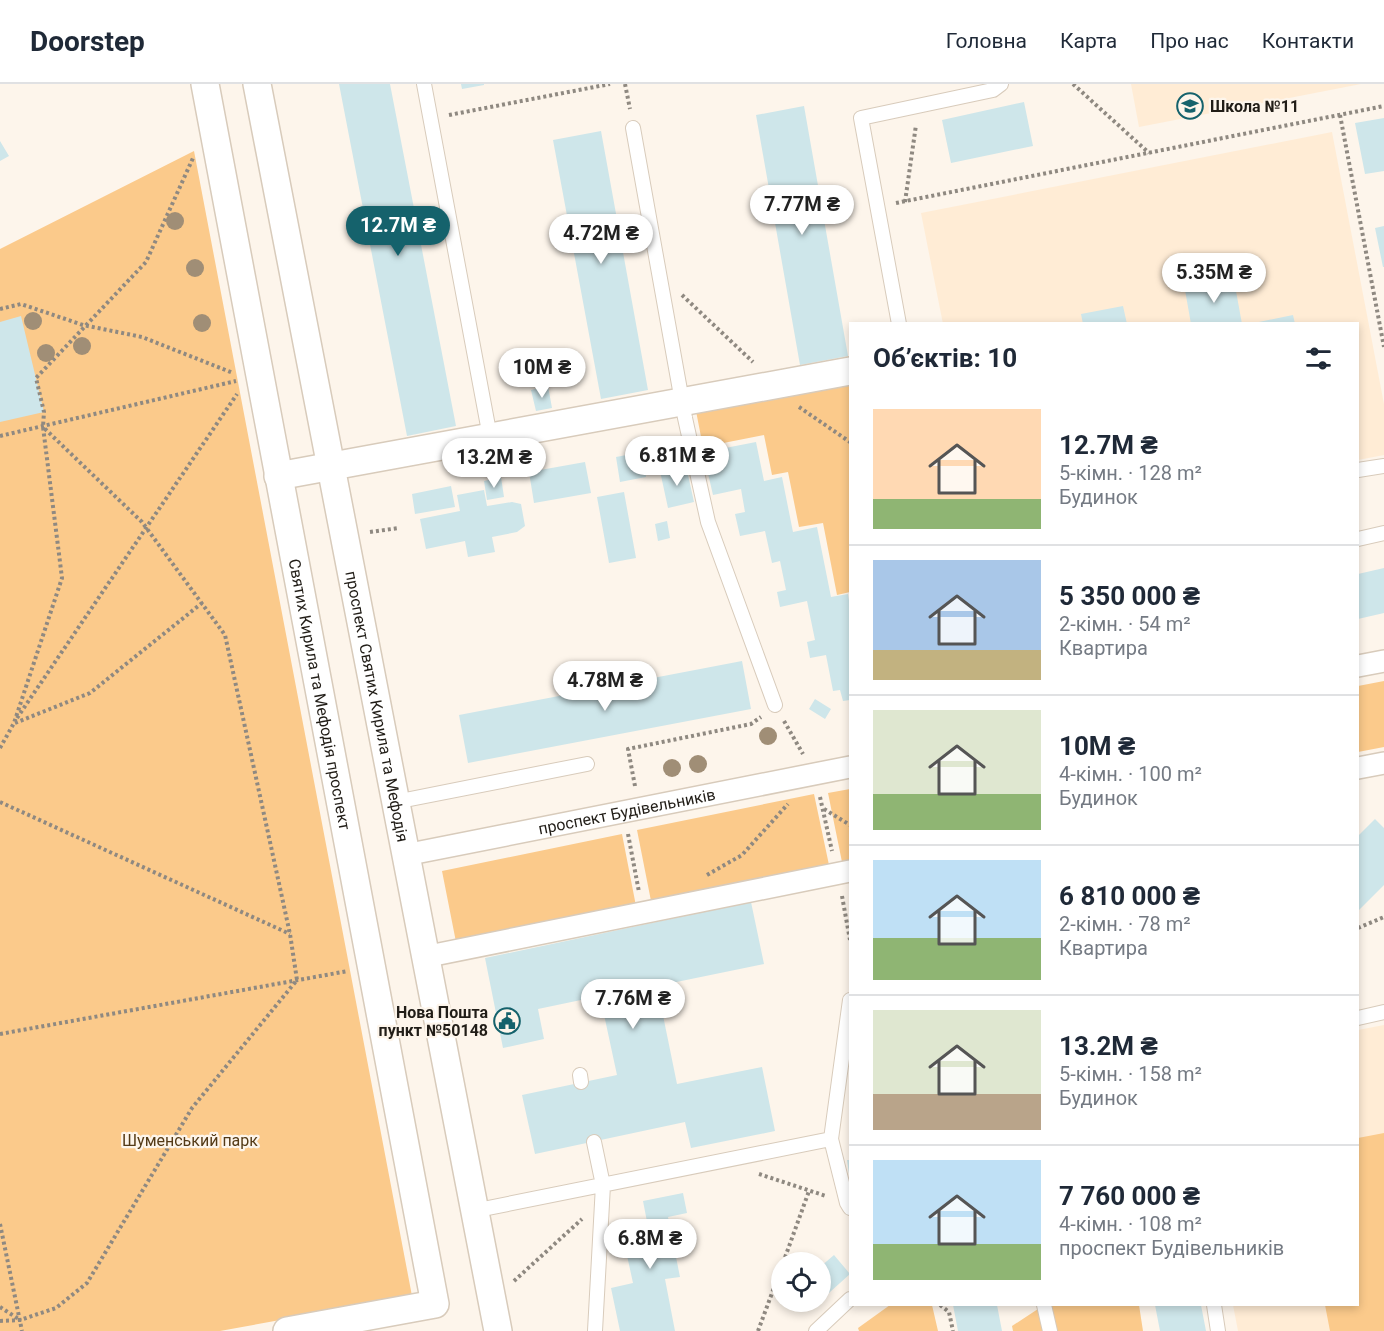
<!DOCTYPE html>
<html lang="uk">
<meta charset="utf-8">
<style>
:root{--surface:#fff;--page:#f2f2f3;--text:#1f2937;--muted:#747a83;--line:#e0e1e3;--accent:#15626c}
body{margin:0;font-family:Roboto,sans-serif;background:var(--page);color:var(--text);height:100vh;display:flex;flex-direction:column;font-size:22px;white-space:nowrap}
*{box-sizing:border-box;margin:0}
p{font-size:20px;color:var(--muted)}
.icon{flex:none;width:33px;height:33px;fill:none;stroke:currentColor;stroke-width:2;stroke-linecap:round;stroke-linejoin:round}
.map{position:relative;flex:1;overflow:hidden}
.details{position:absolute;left:849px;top:238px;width:510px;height:984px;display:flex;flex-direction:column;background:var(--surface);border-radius:0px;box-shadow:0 3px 9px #0003}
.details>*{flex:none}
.tools{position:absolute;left:771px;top:1168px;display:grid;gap:12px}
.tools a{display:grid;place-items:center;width:60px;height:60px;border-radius:50%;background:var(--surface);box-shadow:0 3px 9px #0003;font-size:30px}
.price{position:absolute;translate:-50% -51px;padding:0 14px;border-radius:21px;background:#fff;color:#222;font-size:20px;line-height:39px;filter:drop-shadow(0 2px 3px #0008)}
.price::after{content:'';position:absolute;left:50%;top:36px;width:18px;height:14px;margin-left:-9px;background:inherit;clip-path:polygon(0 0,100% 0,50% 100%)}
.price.on{background:var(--accent);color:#fff}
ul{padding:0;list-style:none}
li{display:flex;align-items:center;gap:18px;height:150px;padding:0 24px}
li+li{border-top:2px solid var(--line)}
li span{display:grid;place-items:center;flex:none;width:168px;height:120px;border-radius:0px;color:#555}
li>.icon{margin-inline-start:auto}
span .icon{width:72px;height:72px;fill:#fffc;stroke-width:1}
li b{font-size:26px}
h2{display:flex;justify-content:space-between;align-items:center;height:72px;padding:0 24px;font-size:26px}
header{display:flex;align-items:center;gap:36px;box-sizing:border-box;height:84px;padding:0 30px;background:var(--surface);border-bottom:2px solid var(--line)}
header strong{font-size:28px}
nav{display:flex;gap:33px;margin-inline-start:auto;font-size:21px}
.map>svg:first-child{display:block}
.built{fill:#ffecd5}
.green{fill:#fbca8b}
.building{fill:#cee6ea}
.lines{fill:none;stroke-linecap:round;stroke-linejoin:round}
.service-casing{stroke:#d8cbbb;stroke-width:16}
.pedestrian-casing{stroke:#d8cbbb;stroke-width:24}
.minor-casing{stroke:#d8cbbb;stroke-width:30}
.path{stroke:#8f8981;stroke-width:4;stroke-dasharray:3 3;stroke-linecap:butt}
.service{stroke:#fff;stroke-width:14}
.pedestrian{stroke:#fff;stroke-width:21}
.minor{stroke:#fff;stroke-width:27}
.tree{fill:#a08e76}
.labels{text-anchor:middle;stroke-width:4.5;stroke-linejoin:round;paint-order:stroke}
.poi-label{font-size:16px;font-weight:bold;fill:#211d17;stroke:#fdf5eb;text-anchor:start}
.street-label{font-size:16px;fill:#211d17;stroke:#fdf5eb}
.park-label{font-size:16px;fill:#543a16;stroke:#fdf5eb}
</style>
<header>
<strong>Doorstep</strong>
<nav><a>Головна</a><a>Карта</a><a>Про нас</a><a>Контакти</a></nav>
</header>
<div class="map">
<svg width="1384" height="1247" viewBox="0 0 1384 1247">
<rect width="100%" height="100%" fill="#fdf5eb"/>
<path class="built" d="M1131 0H1361L1139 43Z
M1332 48 1384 320V371L1358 376V240H943L921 129Z
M1384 941V1247H1238L1233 1221H1358V946Z"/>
<path class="green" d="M194 67 412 1212 220 1247H0V165Z
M850 299V508L837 511 823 439 799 443 788 388 772 391 764 351 703 363 696 327Z
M1384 597V663L1358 668V602Z
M850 705V776L842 778 828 709Z
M814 710 829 781 651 817 637 746Z
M622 750 636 822 456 858 442 787Z
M1384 1049V1247H1330L1325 1221H1358V1054Z
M890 1221H932L938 1247H859L858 1244Z
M1044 1221H1139L1143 1247H1013L1012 1242Z"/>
<path class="building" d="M339 0H390L456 342 407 352Z
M461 0H484V1L462 5Z
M1024 18 1033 62 951 79 942 36Z
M804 22 848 272 800 281 756 31Z
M1384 34V87L1365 90 1355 39Z
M601 47 648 306 601 315 553 56Z
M0 57 9 72 0 77Z
M1384 142V183H1383L1375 144Z
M1234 196 1242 240H1191L1185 206Z
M1123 222 1127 240H1083L1081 230Z
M1293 231 1295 240H1254V239Z
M21 232 44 328 0 338V238Z
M548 302 552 324 536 327 531 306Z
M756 358 764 397 782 393 793 448 817 443 831 513 848 510 850 523V616L843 617 840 606 833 607 826 571 810 574 807 558 815 556 807 517 780 523 777 508 786 506 780 477 772 479 765 447 740 452 735 430 745 428 741 405 713 411 706 381 718 379 715 366Z
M642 368 646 393 620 398 616 373Z
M585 378 591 409 534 419 529 388Z
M686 382 694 418 668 424 660 387Z
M501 393 504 413 487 416 484 397Z
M451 402 455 423 415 430 412 410Z
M484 406 487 422 512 418 521 420 525 442 517 448 492 453 495 468 468 473 465 457 426 465 420 435 460 427 457 411Z
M624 408 636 474 609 479 597 413Z
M667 437 670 454 658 457 655 440Z
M1384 484V529L1358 535V490Z
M742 577 751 625 468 679 459 631Z
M815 615 831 625 825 635 809 625Z
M1375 735 1384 744V801L1358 827V752Z
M751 818 764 880 657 902 677 1000 762 983 775 1047 691 1064 685 1038 535 1070 522 1011 617 991 600 912 538 925 544 955 503 964 485 874Z
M847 1076H850V1090H849Z
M683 1109 687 1129 668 1133 680 1193 665 1195 675 1247H620L611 1204 633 1199 623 1153 649 1148 643 1117Z
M834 1171 850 1190 820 1217V1183Z
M953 1221H997L1002 1247H958Z
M1155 1221H1201L1206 1247H1160Z"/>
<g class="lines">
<g class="service-casing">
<path id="service" d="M424 0 490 353
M633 44 685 334 708 438 775 621
M899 240 861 34 993 6 1001 0
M1358 386 1384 382
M1358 455 1384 449
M395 718 587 680
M1358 934 1384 928
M580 991 581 998
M831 1055 850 916
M594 1058 603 1101 595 1247
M473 1127 831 1055 847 1119 850 1124
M1044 1221 1050 1247
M1214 1221 1218 1247
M816 1247 850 1215"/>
</g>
<g class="pedestrian-casing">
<g id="pedestrian">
<path d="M1358 582 1384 577"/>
<path d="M1358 684 1384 679"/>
<path id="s1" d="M405 771 850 683"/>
<path d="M424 873 850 787"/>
</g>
</g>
<g class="minor-casing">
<g id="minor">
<path id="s2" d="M205 0 435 1220 287 1247"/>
<path id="s3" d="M257 0 498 1247"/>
<path d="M278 392 850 287"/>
</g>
</g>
<path class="path" d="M625 0 630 25
M1073 0 1149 69
M449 31 610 0
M1340 31 1384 263
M905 118 916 41
M896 119 1384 22
M682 211 753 278
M0 225 21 220 83 241 142 253 233 289
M799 323 850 358
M0 352 236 297
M370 448 399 444
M17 634 237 310
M784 637 803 670
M15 639 90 609 202 519
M0 664 14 639 62 494 43 343 44 328 36 294 146 178 193 74
M635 702 628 665 751 640 761 633
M820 713 832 767
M0 718 290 850
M824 725 850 741
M628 750 639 808
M707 791 742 771 788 720
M842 812 850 856
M1358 844 1384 833
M0 950 348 887
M759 1090 826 1112
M0 1140 22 1247
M783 1179 809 1107
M514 1197 582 1135
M940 1221 949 1228 953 1247
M0 1223 20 1236
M0 1237 20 1236 56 1224 87 1199 192 1024 297 896 290 850 225 551 142 438 43 343
M758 1247 782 1182"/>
<use href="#service" class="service"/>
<use href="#pedestrian" class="pedestrian"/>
<use href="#minor" class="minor"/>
</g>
<g class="tree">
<circle cx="175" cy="137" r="9"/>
<circle cx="195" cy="184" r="9"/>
<circle cx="33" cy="237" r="9"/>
<circle cx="202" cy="239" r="9"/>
<circle cx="82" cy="262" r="9"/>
<circle cx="46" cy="269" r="9"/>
<circle cx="768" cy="652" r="9"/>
<circle cx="698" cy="680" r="9"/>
<circle cx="672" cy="684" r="9"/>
</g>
<defs>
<g id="school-ring" transform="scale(1.35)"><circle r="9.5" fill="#fdf5eb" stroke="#15626c" stroke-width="1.5"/><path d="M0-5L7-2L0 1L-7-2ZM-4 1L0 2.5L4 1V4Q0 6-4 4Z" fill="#15626c"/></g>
<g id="civic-ring" transform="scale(1.35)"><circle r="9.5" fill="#fdf5eb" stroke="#15626c" stroke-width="1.5"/><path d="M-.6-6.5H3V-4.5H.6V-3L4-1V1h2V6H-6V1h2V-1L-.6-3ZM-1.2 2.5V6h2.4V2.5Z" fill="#15626c"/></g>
</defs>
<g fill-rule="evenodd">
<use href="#school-ring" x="1190" y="22"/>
<use href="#civic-ring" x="507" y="937"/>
</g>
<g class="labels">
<g class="poi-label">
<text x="1210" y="28">Школа №11</text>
<text x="488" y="934" text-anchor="end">Нова Пошта<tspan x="488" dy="18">пункт №50148</tspan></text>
</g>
<g class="street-label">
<text dy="6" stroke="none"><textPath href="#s2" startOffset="621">Святих Кирила та Мефодія проспект</textPath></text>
<text dy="6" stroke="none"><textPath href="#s3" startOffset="634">проспект Святих Кирила та Мефодія</textPath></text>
<text dy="6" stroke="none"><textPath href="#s1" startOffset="226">проспект Будівельників</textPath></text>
</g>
<g class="park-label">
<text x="190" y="1062">Шуменський парк</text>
</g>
</g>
</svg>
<div class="tools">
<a><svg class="icon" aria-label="locate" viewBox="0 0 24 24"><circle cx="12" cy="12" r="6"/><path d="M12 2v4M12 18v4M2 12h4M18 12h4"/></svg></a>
</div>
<b class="price" style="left:802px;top:152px">7.77M ₴</b>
<b class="price on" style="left:398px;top:173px">12.7M ₴</b>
<b class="price" style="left:601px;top:181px">4.72M ₴</b>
<b class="price" style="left:1214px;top:220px">5.35M ₴</b>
<b class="price" style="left:542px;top:315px">10M ₴</b>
<b class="price" style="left:677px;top:403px">6.81M ₴</b>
<b class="price" style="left:494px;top:405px">13.2M ₴</b>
<b class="price" style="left:605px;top:628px">4.78M ₴</b>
<b class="price" style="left:633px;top:946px">7.76M ₴</b>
<b class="price" style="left:650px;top:1186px">6.8M ₴</b>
<section class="details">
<h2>Об’єктів: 10<svg class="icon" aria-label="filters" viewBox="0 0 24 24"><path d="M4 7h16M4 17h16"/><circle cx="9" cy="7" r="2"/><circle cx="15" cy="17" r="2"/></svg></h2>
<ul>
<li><span style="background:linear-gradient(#ffd9b3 75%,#8fb573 0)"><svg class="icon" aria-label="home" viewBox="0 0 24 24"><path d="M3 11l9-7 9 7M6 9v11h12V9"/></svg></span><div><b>12.7M ₴</b><p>5-кімн. · 128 m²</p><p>Будинок</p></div></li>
<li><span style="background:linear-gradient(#a9c7e8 75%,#c2b280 0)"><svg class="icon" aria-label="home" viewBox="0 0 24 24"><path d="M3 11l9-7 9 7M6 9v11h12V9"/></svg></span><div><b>5 350 000 ₴</b><p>2-кімн. · 54 m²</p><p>Квартира</p></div></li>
<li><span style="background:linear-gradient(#dfe7d0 70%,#8fb573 0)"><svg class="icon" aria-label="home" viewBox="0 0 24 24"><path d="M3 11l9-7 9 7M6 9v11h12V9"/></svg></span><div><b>10M ₴</b><p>4-кімн. · 100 m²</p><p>Будинок</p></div></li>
<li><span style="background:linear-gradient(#bfe0f5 65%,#8fb573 0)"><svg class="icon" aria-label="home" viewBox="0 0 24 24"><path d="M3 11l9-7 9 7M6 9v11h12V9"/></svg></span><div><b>6 810 000 ₴</b><p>2-кімн. · 78 m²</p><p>Квартира</p></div></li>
<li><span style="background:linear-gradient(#dfe7d0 70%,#b9a48a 0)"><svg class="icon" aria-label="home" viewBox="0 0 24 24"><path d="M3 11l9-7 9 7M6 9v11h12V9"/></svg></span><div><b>13.2M ₴</b><p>5-кімн. · 158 m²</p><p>Будинок</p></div></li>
<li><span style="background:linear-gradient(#bfe0f5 70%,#8fb573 0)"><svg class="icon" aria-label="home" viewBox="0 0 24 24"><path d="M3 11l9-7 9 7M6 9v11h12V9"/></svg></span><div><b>7 760 000 ₴</b><p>4-кімн. · 108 m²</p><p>проспект Будівельників</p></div></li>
</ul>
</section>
</div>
